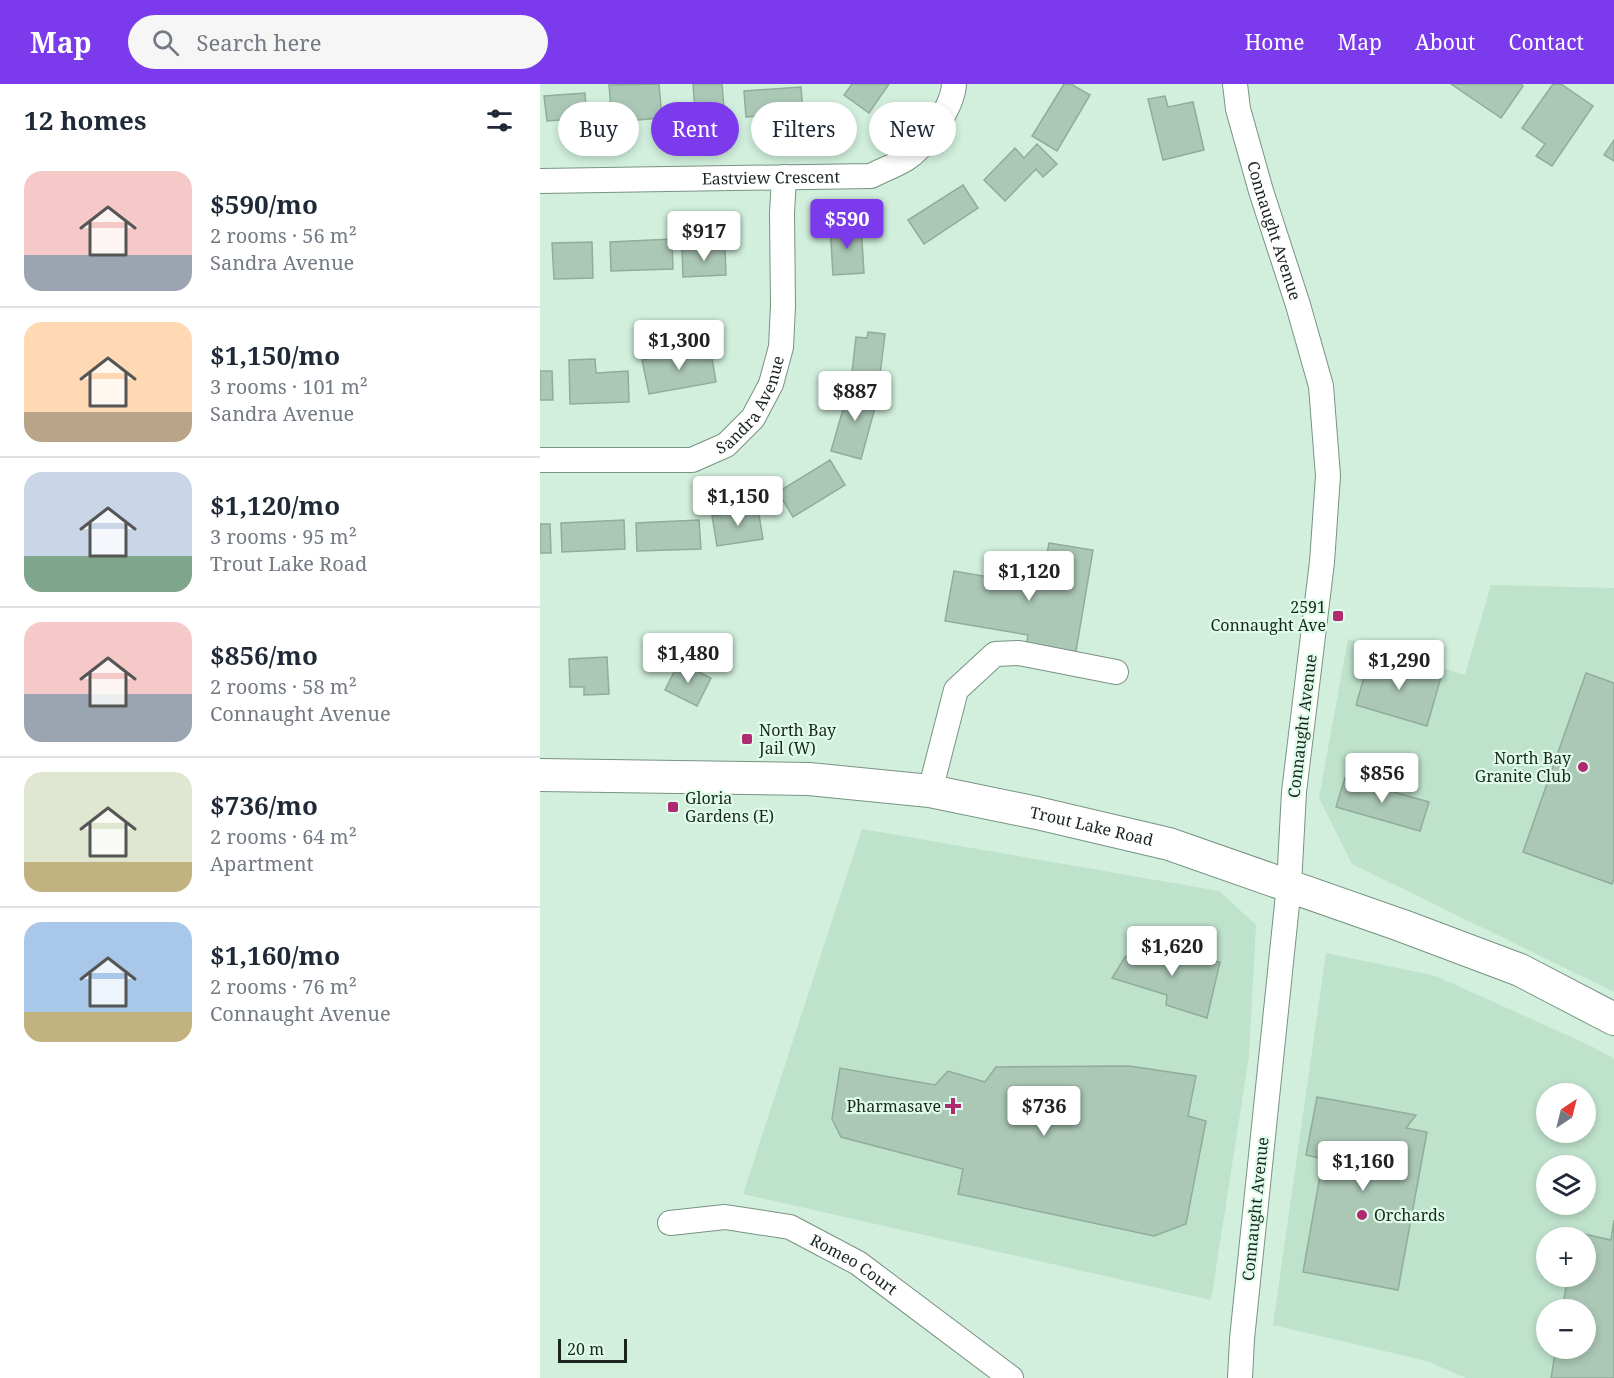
<!DOCTYPE html>
<meta charset="utf-8">
<style>
:root{--surface:#fff;--page:#f6f6f7;--text:#1f2937;--muted:#747a83;--line:#e0e1e3;--accent:#7c3aed}
body{margin:0;font-family:"Noto Serif",serif;background:var(--page);color:var(--text);height:100vh;display:flex;flex-direction:column;font-size:22px;white-space:nowrap}
*{box-sizing:border-box;margin:0}
p{font-size:20px;color:var(--muted)}
.icon{flex:none;width:33px;height:33px;fill:none;stroke:currentColor;stroke-width:2;stroke-linecap:round;stroke-linejoin:round}
.map{position:relative;flex:1;overflow:hidden}
.panel{display:flex;flex-direction:column;background:var(--surface);width:540px}
.panel>*{flex:none}
.banner{position:absolute;left:18px;top:18px;width:570px;height:54px;display:flex;gap:12px}
.needle{width:39px;rotate:35deg}
.tools{position:absolute;left:996px;top:999px;display:grid;gap:12px}
.tools a{display:grid;place-items:center;width:60px;height:60px;border-radius:50%;background:var(--surface);box-shadow:0 3px 9px #0003;font-size:30px}
.scale{position:absolute;left:18px;bottom:15px;width:69px;box-sizing:border-box;padding-left:6px;border:3px solid #1a251f;border-top:0;font-size:16px;line-height:21px;white-space:nowrap;color:#1a251f;-webkit-text-stroke:4px #defce9;paint-order:stroke}
.price{position:absolute;translate:-50% -51px;padding:0 14px;border-radius:6px;background:#fff;color:#222;font-size:20px;line-height:39px;filter:drop-shadow(0 2px 3px #0008)}
.price::after{content:'';position:absolute;left:50%;top:36px;width:18px;height:14px;margin-left:-9px;background:inherit;clip-path:polygon(0 0,100% 0,50% 100%)}
.price.active{background:var(--accent);color:#fff}
ul{padding:0;list-style:none}
li{display:flex;align-items:center;gap:18px;height:150px;padding:0 24px}
li+li{border-top:2px solid var(--line)}
li span{display:grid;place-items:center;flex:none;width:168px;height:120px;border-radius:18px;color:#555}
li>.icon{margin-inline-start:auto}
span .icon{width:72px;height:72px;fill:#fffc;stroke-width:1}
li b{font-size:26px}
h2{display:flex;justify-content:space-between;align-items:center;height:72px;padding:0 24px;font-size:26px}
.chip{padding:0 21px;border-radius:27px;background:var(--surface);box-shadow:0 3px 9px #0003;font-size:21px;line-height:54px}
.chip.active{background:var(--accent);color:#fff}
header{display:flex;align-items:center;gap:36px;box-sizing:border-box;height:84px;padding:0 30px;background:var(--accent);color:#fff}
header strong{font-size:28px}
nav{display:flex;gap:33px;margin-inline-start:auto;font-size:21px}
.search{width:420px;height:54px;background:var(--page);display:flex;align-items:center;gap:15px;box-sizing:border-box;padding:0 21px;border-radius:33px;color:var(--muted);font-size:22px}
main{display:flex;flex:1;min-height:0}
.map>svg:first-child{display:block}
.built{fill:#bee2cc;fill-rule:evenodd}
.building{fill:#abc7b5;stroke:#90ac9b;stroke-width:1.5}
.lines{fill:none;stroke-linecap:round;stroke-linejoin:round}
.minor-casing{stroke:#789382;stroke-width:26}
.major-casing{stroke:#789382;stroke-width:34}
.minor{stroke:#fff;stroke-width:24}
.major{stroke:#fff;stroke-width:32}
.poi-dot{fill:#b02a71;stroke:#defce9;stroke-width:2}
.labels{text-anchor:middle;stroke-width:4.5;stroke-linejoin:round;paint-order:stroke}
.street-label{font-size:16px;fill:#1a251f;stroke:#defce9}
.poi-label{font-size:16px;fill:#1a251f;stroke:#defce9;text-anchor:end}
</style>
<header>
<strong>Map</strong>
<div class="search"><svg class="icon" aria-label="search" viewBox="0 0 24 24"><circle cx="10" cy="10" r="6"/><path d="M15 15l6 6"/></svg>Search here</div>
<nav><a>Home</a><a>Map</a><a>About</a><a>Contact</a></nav>
</header>
<main>
<section class="panel">
<h2>12 homes<svg class="icon" aria-label="filters" viewBox="0 0 24 24"><path d="M4 7h16M4 17h16"/><circle cx="9" cy="7" r="2"/><circle cx="15" cy="17" r="2"/></svg></h2>
<ul>
<li><span style="background:linear-gradient(#f6c9c9 70%,#9aa5b1 0)"><svg class="icon" aria-label="home" viewBox="0 0 24 24"><path d="M3 11l9-7 9 7M6 9v11h12V9"/></svg></span><div><b>$590/mo</b><p>2 rooms · 56 m²</p><p>Sandra Avenue</p></div></li>
<li><span style="background:linear-gradient(#ffd9b3 75%,#b9a48a 0)"><svg class="icon" aria-label="home" viewBox="0 0 24 24"><path d="M3 11l9-7 9 7M6 9v11h12V9"/></svg></span><div><b>$1,150/mo</b><p>3 rooms · 101 m²</p><p>Sandra Avenue</p></div></li>
<li><span style="background:linear-gradient(#c9d6e8 70%,#7fa58c 0)"><svg class="icon" aria-label="home" viewBox="0 0 24 24"><path d="M3 11l9-7 9 7M6 9v11h12V9"/></svg></span><div><b>$1,120/mo</b><p>3 rooms · 95 m²</p><p>Trout Lake Road</p></div></li>
<li><span style="background:linear-gradient(#f6c9c9 60%,#9aa5b1 0)"><svg class="icon" aria-label="home" viewBox="0 0 24 24"><path d="M3 11l9-7 9 7M6 9v11h12V9"/></svg></span><div><b>$856/mo</b><p>2 rooms · 58 m²</p><p>Connaught Avenue</p></div></li>
<li><span style="background:linear-gradient(#dfe7d0 75%,#c2b280 0)"><svg class="icon" aria-label="home" viewBox="0 0 24 24"><path d="M3 11l9-7 9 7M6 9v11h12V9"/></svg></span><div><b>$736/mo</b><p>2 rooms · 64 m²</p><p>Apartment</p></div></li>
<li><span style="background:linear-gradient(#a9c7e8 75%,#c2b280 0)"><svg class="icon" aria-label="home" viewBox="0 0 24 24"><path d="M3 11l9-7 9 7M6 9v11h12V9"/></svg></span><div><b>$1,160/mo</b><p>2 rooms · 76 m²</p><p>Connaught Avenue</p></div></li>
</ul>
</section>
<div class="map">
<svg width="1074" height="1294" viewBox="0 0 1074 1294">
<rect width="100%" height="100%" fill="#d1efdc"/>
<path class="built" d="M951 501 1074 504V908L812 780 779 714 808 555 925 591Z
M322 745 679 807 716 841 709 972 671 1216 203 1110Z
M786 869 896 892 1051 962 1074 975V1294H926L887 1277 733 1241ZM1006 1010H1046V1048H1006ZM1006 1082H1046V1120H1006ZM1006 1154H1046V1192H1006ZM1006 1226H1046V1264H1006Z"/>
<path class="building" d="M119 0 122 34 72 38 69 1Z
M153 0H182L185 37 156 39Z
M312 0H349L329 29 304 11Z
M524 0H531L550 11 517 67 492 52Z
M911 0H981L983 2 961 34Z
M1013 0H1021L1053 22 1012 82 996 72 1005 60 982 44Z
M261 3 263 29 206 33 204 7Z
M45 9 47 34 7 37 4 12Z
M625 12 628 23 653 18 664 66 623 76 608 15Z
M1074 56V77L1064 71Z
M497 60 517 80 503 93 496 85 465 117 444 96 475 64 484 74Z
M423 101 438 124 384 160 368 136Z
M321 141 324 189 293 191 290 142Z
M132 155 133 185 71 187 70 158Z
M52 158 53 194 14 195 12 159Z
M185 162 186 191 143 193 142 164Z
M328 248 345 250 340 291 312 288 316 253 327 254Z
M170 263 176 298 109 310 102 276Z
M55 275 56 289 88 287 89 318 30 320 29 276Z
M0 287H12L13 316H0Z
M310 301 339 309 321 375 291 367Z
M290 376 305 401 253 433 238 408Z
M218 425 223 455 177 462 172 432Z
M84 436 85 465 22 468 21 439Z
M159 436 161 465 97 467 96 439Z
M0 440H10L11 469H0Z
M509 459 553 466 535 573 486 564 488 551 405 537 414 487 501 502Z
M67 573 69 610 44 611V603H30L29 575Z
M830 573 901 593 887 642 816 621Z
M139 578 171 594 157 622 125 606Z
M1046 589 1074 599V795L1072 800 983 768Z
M805 694 889 718 880 747 796 723Z
M603 860 680 878 667 934 626 921 627 911 572 894 585 873Z
M589 982 656 992 648 1032 666 1037 646 1140 614 1152 418 1110 423 1085 301 1053 292 1035 300 984 395 1001 408 987 445 998 456 983Z
M777 1013 876 1031 866 1044 887 1048 858 1206 763 1188 783 1075 766 1071Z
M1074 1136V1294H1011L1016 1264H1046V1226H1022L1028 1192H1046V1154H1034L1035 1148 1071 1156Z"/>
<g class="lines">
<g class="minor-casing">
<g id="minor">
<path id="s1" d="M695 0 698 25 721 107 758 221 781 302 788 392 782 478 754 708 749 801 702 1255 700 1294"/>
<path id="s2" d="M0 97 331 92C342 86 355 82 366 75 385 63 413 23 414 0"/>
<path id="s3" d="M0 376H152L186 361 213 334 231 300 241 263 243 222 242 129 244 93"/>
<path d="M390 707 416 606 455 570 479 569 576 588"/>
<path id="s4" d="M130 1139 185 1133 250 1143 318 1179 471 1294"/>
</g>
</g>
<g class="major-casing">
<g id="major">
<path id="s5" d="M0 691 269 695 390 707 497 729 629 760 863 842 980 886 1074 935"/>
</g>
</g>
<use href="#minor" class="minor"/>
<use href="#major" class="major"/>
</g>
<g class="poi-dot">
<rect x="792" y="526" width="12" height="12" rx="3"/>
<rect x="201" y="649" width="12" height="12" rx="3"/>
<circle cx="1043" cy="683" r="6"/>
<rect x="127" y="717" width="12" height="12" rx="3"/>
<path d="M410 1013h6v6h6v6h-6v6h-6v-6h-6v-6h6z"/>
<circle cx="822" cy="1131" r="6"/>
</g>
<g class="labels">
<g class="street-label">
<text dy="6" stroke="none"><textPath href="#s2" startOffset="231">Eastview Crescent</textPath></text>
<text dy="6" stroke="none"><textPath href="#s1" startOffset="152">Connaught Avenue</textPath></text>
<text dy="6" stroke="none"><textPath href="#s3" startOffset="237">Sandra Avenue</textPath></text>
<text transform="translate(762 642) rotate(-83)" y="6">Connaught Avenue</text>
<text dy="6" stroke="none"><textPath href="#s5" startOffset="556">Trout Lake Road</textPath></text>
<text transform="translate(715 1125) rotate(-84)" y="6">Connaught Avenue</text>
<text dy="6" stroke="none"><textPath href="#s4" startOffset="195">Romeo Court</textPath></text>
</g>
<g class="poi-label">
<text x="786" y="529">2591<tspan x="786" dy="18">Connaught Ave</tspan></text>
<text x="219" y="652" text-anchor="start">North Bay<tspan x="219" dy="18">Jail (W)</tspan></text>
<text x="1031" y="680">North Bay<tspan x="1031" dy="18">Granite Club</tspan></text>
<text x="145" y="720" text-anchor="start">Gloria<tspan x="145" dy="18">Gardens (E)</tspan></text>
<text x="401" y="1028">Pharmasave</text>
<text x="834" y="1137" text-anchor="start">Orchards</text>
</g>
</g>
</svg>
<div class="tools">
<a><svg class="needle" viewBox="-14 -14 28 28"><path d="M0-13l5 13h-10z" fill="#e53935"/><path d="M0 13l5-13h-10z" fill="#747a83"/></svg></a>
<a><svg class="icon" aria-label="layers" viewBox="0 0 24 24"><path d="M12 4l9 5-9 5-9-5zM3 14l9 5 9-5"/></svg></a>
<a>+</a>
<a>−</a>
</div>
<div class="scale">20 m</div>
<b class="price active" style="left:307px;top:166px">$590</b>
<b class="price" style="left:164px;top:178px">$917</b>
<b class="price" style="left:139px;top:287px">$1,300</b>
<b class="price" style="left:315px;top:338px">$887</b>
<b class="price" style="left:198px;top:443px">$1,150</b>
<b class="price" style="left:489px;top:518px">$1,120</b>
<b class="price" style="left:148px;top:600px">$1,480</b>
<b class="price" style="left:859px;top:607px">$1,290</b>
<b class="price" style="left:842px;top:720px">$856</b>
<b class="price" style="left:632px;top:893px">$1,620</b>
<b class="price" style="left:504px;top:1053px">$736</b>
<b class="price" style="left:823px;top:1108px">$1,160</b>
<div class="banner">
<a class="chip">Buy</a>
<a class="chip active">Rent</a>
<a class="chip">Filters</a>
<a class="chip">New</a>
</div>
</div>
</main>
